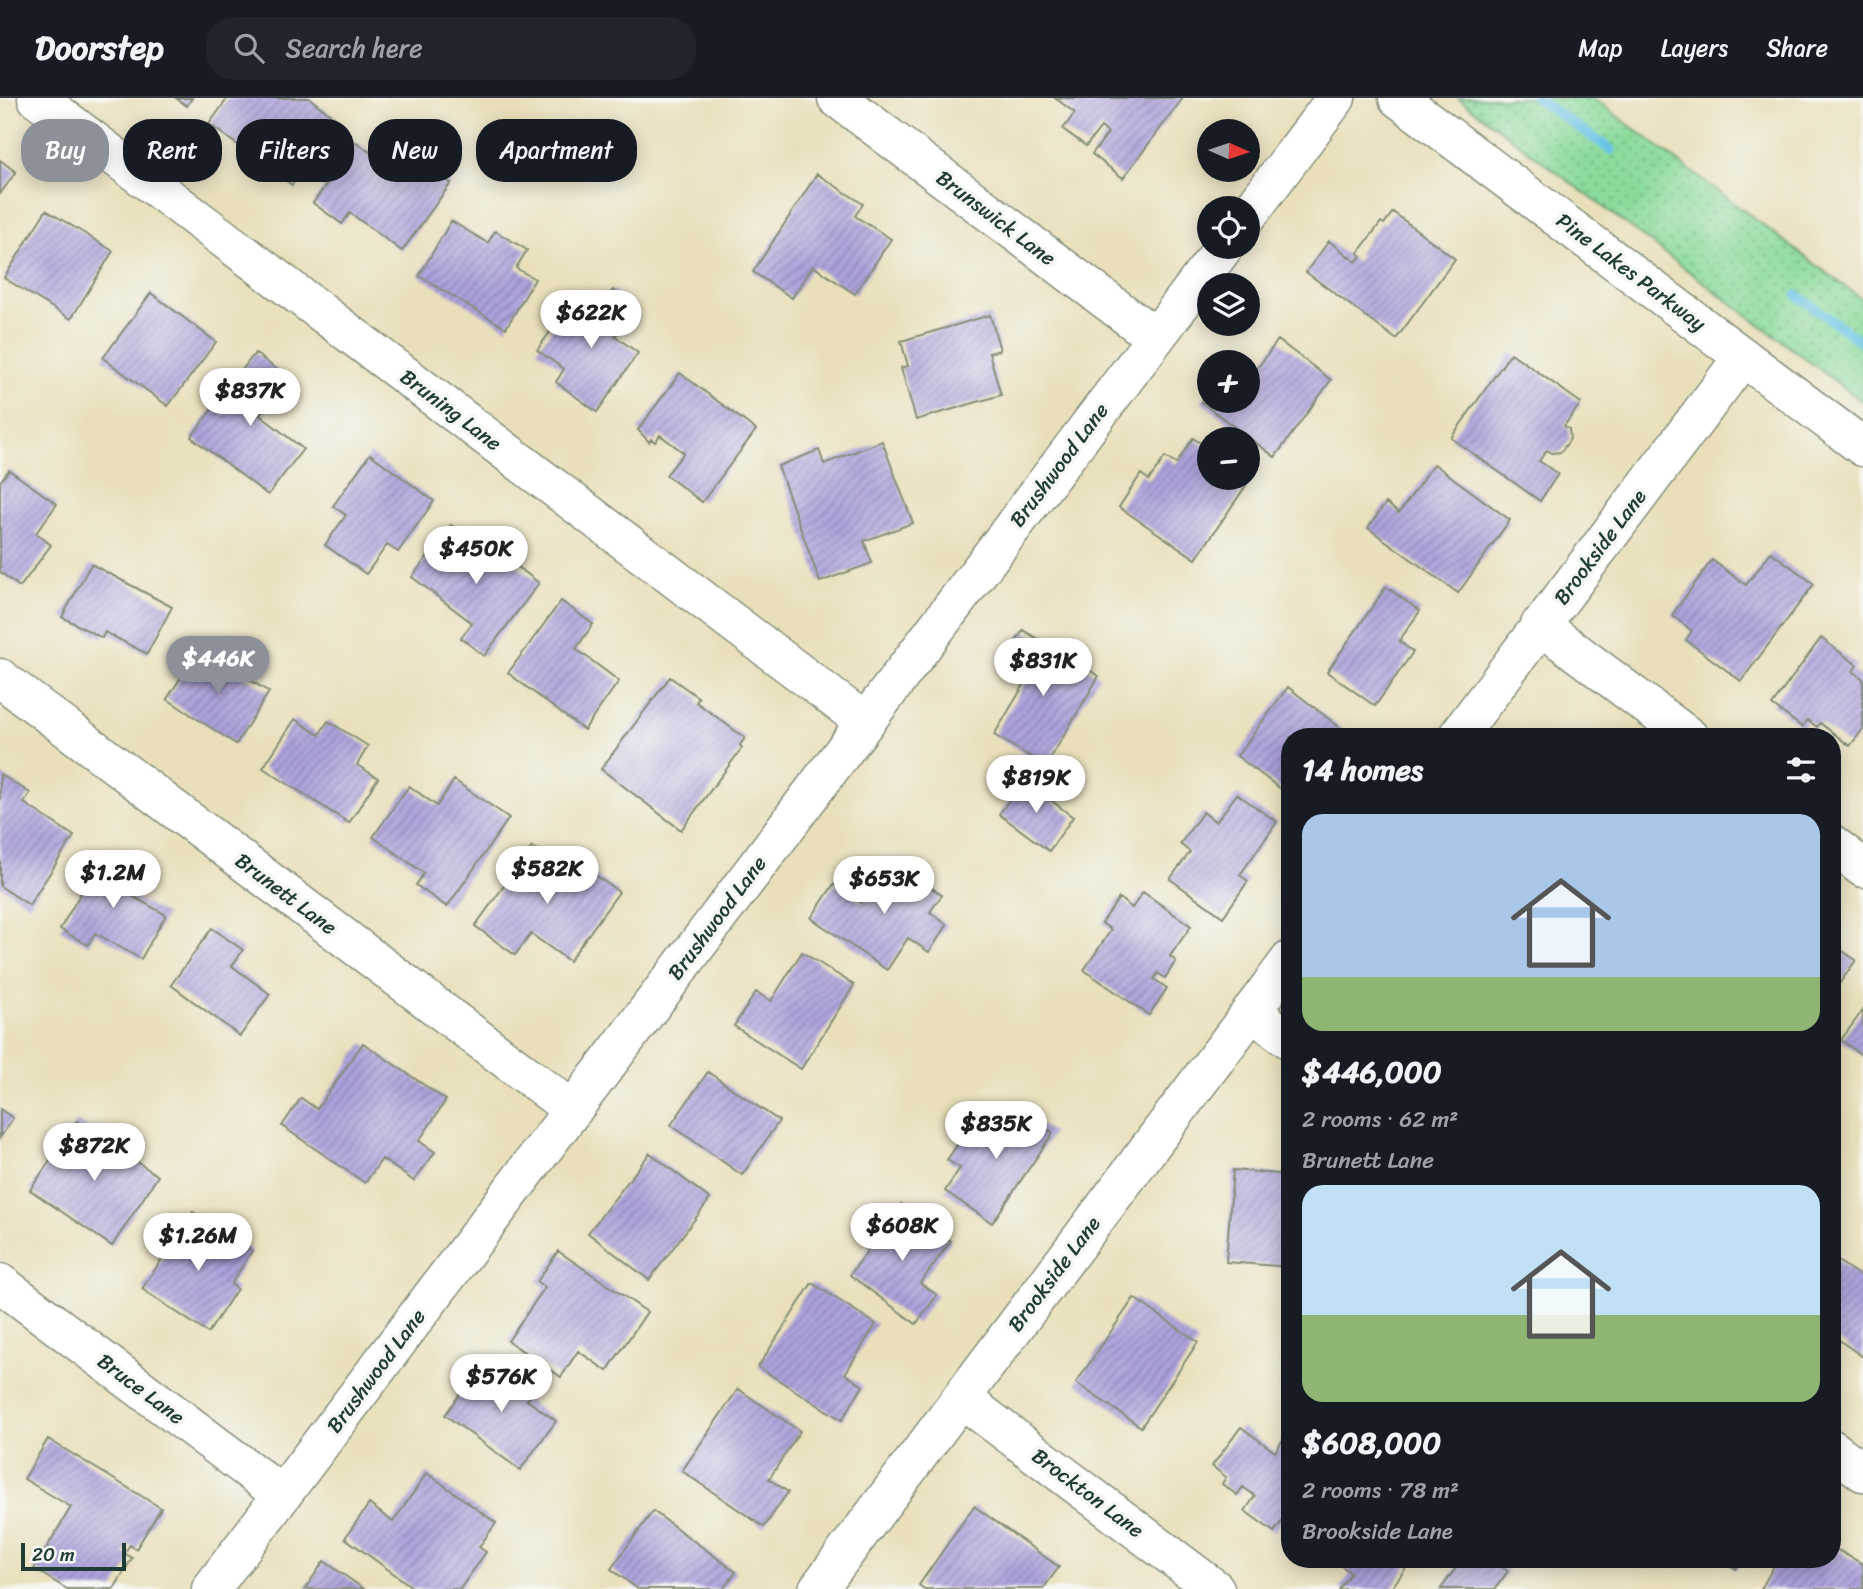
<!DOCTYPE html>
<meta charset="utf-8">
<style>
:root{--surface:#171b24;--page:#20242c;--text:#f1f3f6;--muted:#9ea1a6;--line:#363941;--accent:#8c9099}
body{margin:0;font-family:Sriracha,sans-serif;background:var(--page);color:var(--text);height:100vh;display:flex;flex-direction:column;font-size:26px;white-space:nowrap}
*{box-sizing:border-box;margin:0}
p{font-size:23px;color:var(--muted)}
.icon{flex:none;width:38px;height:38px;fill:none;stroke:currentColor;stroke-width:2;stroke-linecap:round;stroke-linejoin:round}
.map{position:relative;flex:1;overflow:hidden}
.sheet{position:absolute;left:1281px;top:630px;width:560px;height:840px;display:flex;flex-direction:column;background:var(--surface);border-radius:28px;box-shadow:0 4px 18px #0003}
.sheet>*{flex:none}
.banner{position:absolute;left:21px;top:21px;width:665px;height:63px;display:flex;gap:14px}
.needle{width:46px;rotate:93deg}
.controls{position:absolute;left:1197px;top:21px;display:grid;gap:14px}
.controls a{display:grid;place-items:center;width:63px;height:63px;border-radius:50%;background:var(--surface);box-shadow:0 4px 18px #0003;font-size:35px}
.scale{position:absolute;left:21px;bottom:18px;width:105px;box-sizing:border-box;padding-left:7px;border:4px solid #1f3d34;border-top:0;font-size:19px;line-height:24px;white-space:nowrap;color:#1f3d34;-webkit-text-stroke:5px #f6f6f2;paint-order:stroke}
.price{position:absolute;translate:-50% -60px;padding:0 16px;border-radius:24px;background:#fff;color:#222;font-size:23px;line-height:46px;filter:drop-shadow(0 2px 4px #0008)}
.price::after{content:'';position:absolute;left:50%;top:42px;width:21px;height:16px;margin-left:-10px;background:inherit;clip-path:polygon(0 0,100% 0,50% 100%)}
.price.selected{background:var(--accent);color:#fff}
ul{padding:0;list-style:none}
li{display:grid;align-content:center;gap:14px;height:371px;padding:0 21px}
li span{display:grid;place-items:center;height:217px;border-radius:21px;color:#555}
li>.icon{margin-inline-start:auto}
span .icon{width:126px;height:126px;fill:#fffc;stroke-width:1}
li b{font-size:30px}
h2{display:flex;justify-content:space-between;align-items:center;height:84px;padding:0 21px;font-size:30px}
.tag{padding:0 24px;border-radius:28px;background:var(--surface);box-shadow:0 4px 18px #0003;font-size:24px;line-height:63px}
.tag.selected{background:var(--accent);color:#fff}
header{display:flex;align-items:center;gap:42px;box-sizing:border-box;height:98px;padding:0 35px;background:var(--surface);border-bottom:2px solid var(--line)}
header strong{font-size:33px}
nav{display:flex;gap:38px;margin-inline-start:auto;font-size:24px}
.search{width:490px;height:63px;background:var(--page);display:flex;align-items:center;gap:18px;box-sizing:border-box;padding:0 24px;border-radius:28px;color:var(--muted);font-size:26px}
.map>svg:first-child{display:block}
.grass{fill:url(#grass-dots);stroke:#558c68;stroke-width:2}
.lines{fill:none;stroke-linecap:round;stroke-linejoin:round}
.stream{stroke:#68c3e6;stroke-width:10}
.building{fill:url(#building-hatch)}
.minor-casing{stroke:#848e78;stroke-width:41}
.tertiary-casing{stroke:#848e78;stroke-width:41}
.minor{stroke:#fff;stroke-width:38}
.tertiary{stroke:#fff;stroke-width:38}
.labels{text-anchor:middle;stroke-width:7;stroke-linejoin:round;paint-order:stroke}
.street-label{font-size:21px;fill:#1f3d34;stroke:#f6f6f2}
</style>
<header>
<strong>Doorstep</strong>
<div class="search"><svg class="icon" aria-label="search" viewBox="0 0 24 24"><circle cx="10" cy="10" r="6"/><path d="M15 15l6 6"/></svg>Search here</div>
<nav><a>Map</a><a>Layers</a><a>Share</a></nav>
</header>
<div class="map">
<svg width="1863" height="1491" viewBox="0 0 1863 1491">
<defs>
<pattern id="grass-dots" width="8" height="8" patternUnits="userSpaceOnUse" patternTransform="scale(1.75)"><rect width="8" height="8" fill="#8bdb9b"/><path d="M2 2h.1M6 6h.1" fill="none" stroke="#71b37f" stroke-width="1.8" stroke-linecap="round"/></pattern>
<pattern id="building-hatch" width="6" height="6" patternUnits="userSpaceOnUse" patternTransform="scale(1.75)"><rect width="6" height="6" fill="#ada1dc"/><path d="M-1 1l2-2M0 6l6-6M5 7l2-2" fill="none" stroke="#8c84b3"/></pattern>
</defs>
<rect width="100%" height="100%" fill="#f6f6f2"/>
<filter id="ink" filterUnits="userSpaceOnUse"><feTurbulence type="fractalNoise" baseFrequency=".0143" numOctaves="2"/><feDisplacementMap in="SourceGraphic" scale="14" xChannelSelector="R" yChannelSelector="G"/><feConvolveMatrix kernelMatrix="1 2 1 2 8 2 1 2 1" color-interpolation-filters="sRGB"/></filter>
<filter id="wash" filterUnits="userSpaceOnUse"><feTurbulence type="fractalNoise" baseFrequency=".00686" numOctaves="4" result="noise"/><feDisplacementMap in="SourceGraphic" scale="28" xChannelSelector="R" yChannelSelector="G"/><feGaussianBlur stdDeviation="1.57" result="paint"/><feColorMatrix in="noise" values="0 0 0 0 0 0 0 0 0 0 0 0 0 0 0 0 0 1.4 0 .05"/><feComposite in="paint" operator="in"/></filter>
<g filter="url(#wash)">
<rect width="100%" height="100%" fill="#e9e0bb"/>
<path class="grass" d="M1458 0H1593L1863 202V304Z"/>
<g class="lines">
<path class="stream" d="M1536 0 1611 52
M1797 197 1863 245"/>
</g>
<g id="blocks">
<path class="building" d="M176 0H192L187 8Z
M228 0H309L339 23 292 87 209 26Z
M1055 0H1183L1123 80 1092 56 1108 35 1101 29 1086 48 1063 31 1075 15Z
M356 44 396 73 409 55 451 85 402 153 350 115 342 126 313 105Z
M0 62 16 74 0 96Z
M817 76 863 106 855 118 891 141 855 196 813 168 792 200 753 174Z
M46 112 113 153 71 221 4 180Z
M1393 114 1455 161 1396 241 1306 174 1329 143 1356 164 1361 158 1358 155 1381 124 1384 126Z
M451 123 488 145 495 133 527 152 516 170 535 181 506 230 419 178Z
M613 192 636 209 615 238 638 255 597 314 556 284 564 271 537 252 571 205 592 220Z
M151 195 216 244 168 308 103 260Z
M990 217 1000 252 989 255 1001 297 916 322 901 270 908 268 901 243Z
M1278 242 1331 282 1275 359 1201 304 1209 293V303H1248V283Z
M255 255 288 280 260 317 303 351 268 397 191 339Z
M1511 255 1581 305 1564 328 1569 331 1570 341 1561 354 1552 355 1547 352 1539 363 1558 376 1540 403 1451 340Z
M680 275 756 332 702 404 666 377 684 355 660 337 655 344 651 341 649 344 638 332Z
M1193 340 1209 351V380H1248V377L1251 380 1196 461 1119 409 1141 376 1149 382 1165 359 1176 366Z
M882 343 913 425 864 443 872 465 820 484 778 368 819 352 824 366Z
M370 356 434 403 398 454 387 447 366 476 325 447 346 417 333 408Z
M1434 366 1510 422 1458 495 1368 430 1386 405 1399 415Z
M9 372 57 406 36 435 51 447 20 489 0 474V384Z
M451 427 484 451 488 446 539 485 484 558 461 540 472 525 412 479Z
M1771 454 1814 486 1741 583 1686 542 1692 533 1672 517 1712 462 1746 487Z
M91 466 172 509 147 556 105 534 102 540 62 519Z
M1386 489 1420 513 1399 543 1413 554 1375 608 1327 574Z
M561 503 593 526 576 551 619 583 584 632 508 575Z
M1023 532 1099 578 1046 668 994 637 1028 580 1003 565Z
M1821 540 1857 567 1853 573 1863 581V631L1850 648 1820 625 1817 629 1807 622 1802 629 1772 607Z
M200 550 269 594 236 646 167 601Z
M670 579 699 600 696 604 745 640 740 647 742 650 681 732 601 671Z
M1288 589 1352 639H1290V698L1237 658Z
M295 621 319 637 328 623 368 648 357 667 378 680 349 725 263 670Z
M0 676 30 695 24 705 74 738 29 807 0 788Z
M454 682 509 720 447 809 416 787 424 775 373 739 409 688 437 708Z
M1024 682 1073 719 1049 753 999 716Z
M1237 696 1277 724 1240 777 1248 783 1223 819 1170 781 1190 754 1180 746 1203 714 1216 724Z
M532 749 569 776 578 765 619 794 569 863 531 836 515 857 475 828Z
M104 755 137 773 125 794 166 817 141 861 95 835 88 847 60 831Z
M890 762 942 797 930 814 947 827 929 854 908 840 887 872 811 820 834 786 861 804Z
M1143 794 1191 828 1170 858 1176 863 1165 880 1158 875 1154 881 1167 890 1149 917 1084 872 1111 832 1102 825 1119 800 1132 810Z
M212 830 243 852 232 868 270 896 240 938 171 887Z
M1832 846 1856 862 1832 896Z
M802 854 854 887 801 971 734 928 756 894 771 903Z
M1863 912V958L1841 942Z
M363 945 446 1002 419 1043 435 1054 414 1083 382 1061 365 1085 282 1028 301 1000 317 1011Z
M708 974 779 1023 742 1077 671 1027Z
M1007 1004 1053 1035 992 1125 945 1093 960 1070 947 1062 971 1026 985 1035Z
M0 1011 13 1020 0 1040Z
M77 1023 158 1078 112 1148 30 1092Z
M650 1055 710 1101 649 1182 588 1135Z
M1233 1072 1290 1077V1169L1226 1164Z
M901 1106 951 1143 920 1185 937 1197 916 1226 850 1177Z
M193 1114 252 1153 231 1186 237 1191 208 1235 142 1191Z
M558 1153 647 1214 607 1273 578 1253 561 1279 508 1243 545 1189 537 1184Z
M1835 1161 1863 1180V1259L1832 1237V1165Z
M812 1185 876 1226 845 1276 863 1288 842 1322 758 1269Z
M1134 1200 1198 1244 1141 1329 1076 1285Z
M487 1258 534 1293 527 1302 556 1323 520 1372 445 1317Z
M738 1291 800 1333 769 1381 788 1394 764 1429 682 1373Z
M1241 1329 1275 1354 1284 1340 1290 1344V1412L1274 1434 1245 1413 1255 1398 1243 1389 1237 1397 1222 1386 1226 1379 1212 1368Z
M48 1341 161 1410 136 1451 130 1447 124 1455 132 1460 114 1491H67L34 1471 71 1409 24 1381Z
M427 1375 496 1425 479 1449 486 1454 460 1491H415L345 1440 369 1406 393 1424Z
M974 1408 1059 1469 1043 1491H924L919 1487Z
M653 1413 736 1474 723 1491H638L611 1471Z
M1832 1449 1863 1466V1491H1761L1778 1461H1832Z
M1332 1461H1412L1391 1491H1339L1351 1475Z
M1462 1461H1491L1508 1473 1495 1491H1441Z
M1721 1461H1742L1736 1471Z
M324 1463 364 1491H305Z"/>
</g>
</g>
<g filter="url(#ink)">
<use href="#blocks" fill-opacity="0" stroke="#848e78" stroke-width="2"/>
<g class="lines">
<g class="minor-casing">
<path id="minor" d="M37 0 865 624
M837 0 1155 239
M1248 117 1336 0
M1540 527 1689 639
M0 580 573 1012
M1457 639 1743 259
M1832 746 1863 770
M1251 913 1290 942
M0 1185 282 1397
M961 1300 1215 1491
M1832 1351 1863 1374
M211 1491 1224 149
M818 1491 1290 862"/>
</g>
<g class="tertiary-casing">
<path id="tertiary" d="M1398 0 1863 349"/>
</g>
<use href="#minor" class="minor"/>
<use href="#tertiary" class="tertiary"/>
</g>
</g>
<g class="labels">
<g class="street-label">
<text transform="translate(996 120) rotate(37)" y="7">Brunswick Lane</text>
<text transform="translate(1631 174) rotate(37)" y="7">Pine Lakes Parkway</text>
<text transform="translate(451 312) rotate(37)" y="7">Bruning Lane</text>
<text transform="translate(1059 367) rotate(-53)" y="7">Brushwood Lane</text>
<text transform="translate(1600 449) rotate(-53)" y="7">Brookside Lane</text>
<text transform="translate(286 796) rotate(37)" y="7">Brunett Lane</text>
<text transform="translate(717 820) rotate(-53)" y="7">Brushwood Lane</text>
<text transform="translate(1054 1176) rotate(-53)" y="7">Brookside Lane</text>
<text transform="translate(376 1273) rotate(-53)" y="7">Brushwood Lane</text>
<text transform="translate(141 1291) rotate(37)" y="7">Bruce Lane</text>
<text transform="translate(1088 1395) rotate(37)" y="7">Brockton Lane</text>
</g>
</g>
</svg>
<div class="controls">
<a><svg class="needle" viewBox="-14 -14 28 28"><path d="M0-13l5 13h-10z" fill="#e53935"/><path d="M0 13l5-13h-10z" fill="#9ea1a6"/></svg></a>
<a><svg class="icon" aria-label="locate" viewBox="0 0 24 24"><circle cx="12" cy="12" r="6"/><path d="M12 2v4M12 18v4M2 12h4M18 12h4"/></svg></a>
<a><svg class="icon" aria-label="layers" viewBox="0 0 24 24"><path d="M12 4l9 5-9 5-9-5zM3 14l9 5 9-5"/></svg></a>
<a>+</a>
<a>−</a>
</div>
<div class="scale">20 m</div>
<b class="price" style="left:591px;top:252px">$622K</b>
<b class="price" style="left:250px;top:330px">$837K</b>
<b class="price" style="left:476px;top:488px">$450K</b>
<b class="price selected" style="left:218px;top:598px">$446K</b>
<b class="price" style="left:1043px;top:600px">$831K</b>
<b class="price" style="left:1036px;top:717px">$819K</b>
<b class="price" style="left:547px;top:808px">$582K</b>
<b class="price" style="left:113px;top:812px">$1.2M</b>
<b class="price" style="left:884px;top:818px">$653K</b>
<b class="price" style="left:996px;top:1063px">$835K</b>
<b class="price" style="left:94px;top:1085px">$872K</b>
<b class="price" style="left:902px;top:1165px">$608K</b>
<b class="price" style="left:198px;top:1175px">$1.26M</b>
<b class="price" style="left:501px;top:1316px">$576K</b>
<div class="banner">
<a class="tag selected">Buy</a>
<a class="tag">Rent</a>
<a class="tag">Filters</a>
<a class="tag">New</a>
<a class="tag">Apartment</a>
</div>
<section class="sheet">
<h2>14 homes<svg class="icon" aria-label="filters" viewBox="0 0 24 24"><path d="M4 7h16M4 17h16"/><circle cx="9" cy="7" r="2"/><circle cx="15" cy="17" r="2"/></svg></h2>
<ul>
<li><span style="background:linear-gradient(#a9c7e8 75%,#8fb573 0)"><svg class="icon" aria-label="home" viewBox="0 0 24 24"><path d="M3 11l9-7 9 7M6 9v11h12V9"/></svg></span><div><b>$446,000</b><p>2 rooms · 62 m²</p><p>Brunett Lane</p></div></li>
<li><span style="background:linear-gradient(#bfe0f5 60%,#8fb573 0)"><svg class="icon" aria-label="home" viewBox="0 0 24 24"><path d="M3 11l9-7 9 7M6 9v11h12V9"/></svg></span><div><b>$608,000</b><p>2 rooms · 78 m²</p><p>Brookside Lane</p></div></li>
</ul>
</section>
</div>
